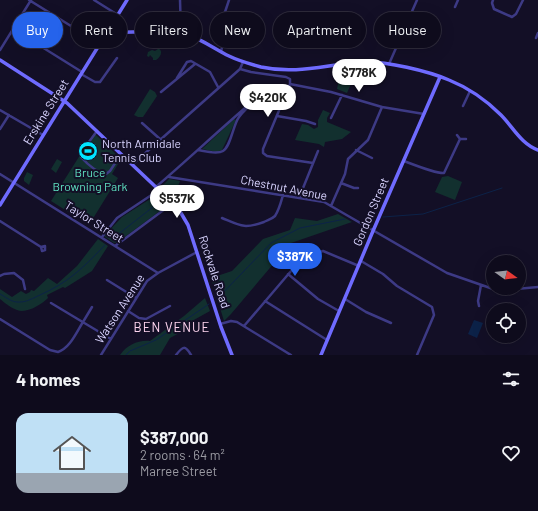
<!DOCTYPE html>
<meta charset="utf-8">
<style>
:root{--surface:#0e0b1c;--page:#171425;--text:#f1f3f6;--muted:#9b9ba3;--line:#2e2b3b;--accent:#2563eb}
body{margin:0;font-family:Barlow,sans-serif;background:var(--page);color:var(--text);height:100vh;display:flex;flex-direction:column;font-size:15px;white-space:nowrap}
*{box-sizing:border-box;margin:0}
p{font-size:13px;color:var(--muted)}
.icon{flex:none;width:22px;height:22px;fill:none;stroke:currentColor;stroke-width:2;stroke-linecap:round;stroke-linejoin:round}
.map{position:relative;height:355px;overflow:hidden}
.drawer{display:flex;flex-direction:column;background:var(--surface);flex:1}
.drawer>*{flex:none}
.top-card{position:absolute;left:12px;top:12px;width:514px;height:36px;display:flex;gap:8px}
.needle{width:26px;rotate:104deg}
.controls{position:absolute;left:486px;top:255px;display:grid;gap:8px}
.controls a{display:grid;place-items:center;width:40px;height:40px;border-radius:50%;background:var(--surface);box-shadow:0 4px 16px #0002,0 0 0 1px var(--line);font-size:20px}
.price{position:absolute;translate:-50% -34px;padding:0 9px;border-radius:14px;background:#fff;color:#222;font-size:13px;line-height:26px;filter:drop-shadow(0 1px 2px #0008)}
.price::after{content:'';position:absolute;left:50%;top:24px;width:12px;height:9px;margin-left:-6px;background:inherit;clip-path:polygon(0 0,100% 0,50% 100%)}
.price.on{background:var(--accent);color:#fff}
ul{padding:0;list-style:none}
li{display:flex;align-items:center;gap:12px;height:100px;padding:0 16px}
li+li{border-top:1px solid var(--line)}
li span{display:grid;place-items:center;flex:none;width:112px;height:80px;border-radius:12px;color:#555}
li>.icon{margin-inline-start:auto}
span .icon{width:48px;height:48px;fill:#fffc;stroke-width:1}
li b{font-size:17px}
h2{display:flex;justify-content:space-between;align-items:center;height:48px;padding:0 16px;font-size:17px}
.chip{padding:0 14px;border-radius:18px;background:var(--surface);box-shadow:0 4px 16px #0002,0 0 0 1px var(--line);font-size:14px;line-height:36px}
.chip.on{background:var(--accent);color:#fff}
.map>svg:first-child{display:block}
.green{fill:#12302f}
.water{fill:#0c2248}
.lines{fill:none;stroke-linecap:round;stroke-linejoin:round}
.stream{stroke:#0c2248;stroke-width:1}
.street{stroke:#3d3a85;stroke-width:2.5}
.secondary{stroke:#6f6bff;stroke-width:3.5}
.labels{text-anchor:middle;stroke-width:4;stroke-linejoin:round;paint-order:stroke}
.street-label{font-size:12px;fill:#d9d4ff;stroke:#130f26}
.poi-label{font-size:12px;fill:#d9d4ff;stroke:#130f26;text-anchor:start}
.park-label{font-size:12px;fill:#5fe0c0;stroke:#130f26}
.neighbourhood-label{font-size:13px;letter-spacing:1px;fill:#ffd6f0;stroke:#130f26}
</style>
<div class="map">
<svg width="538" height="355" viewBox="0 0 538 355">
<rect width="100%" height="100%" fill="#130f26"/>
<path class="green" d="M157 48C164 50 161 57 156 60H153V58L150 55 149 57 147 56 148 52 152 50 155 51 158 49Z
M358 68 347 93 337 89 340 75 336 71Z
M150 89 155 92 157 96 143 117H138L134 115Z
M323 110 330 113 327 118V122L351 132 342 139 325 142 324 147 319 144 295 140 302 124 308 125 314 129 318 127V120Z
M234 119 236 120 222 150 217 152 202 149Z
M94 133 121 159 112 174 118 178 89 225 51 201Z
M57 159 62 162 56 173 51 169Z
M27 172 33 175 29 185 24 181V178Z
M448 176 462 182 455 200 435 192 442 177Z
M169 179 180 181 174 197 162 186Z
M158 194 168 205 118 242 114 243 104 236 122 217Z
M338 214 352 222 291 243 231 314 224 321 211 278 232 271 263 239 290 230 295 218 317 221Z
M98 239 108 246 92 271 65 288 63 287 47 295 48 298C42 304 27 314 17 310 11 308 5 303 0 299V289L12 297 21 291 26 294 30 292 31 290 34 291 48 278 57 284 77 266Z
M205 298 210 311 192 321 185 330 170 338 160 355H120C127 345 138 340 150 341L184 316Z"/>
<path class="water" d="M474 320 483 323 477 338 468 334Z"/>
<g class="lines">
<path class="stream" d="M383 217 423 214 502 188
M112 239 162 200
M0 294C6 297 12 303 20 302 27 302 33 298 40 295 69 282 83 268 105 245
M217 299 271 243 300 228 345 219
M126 355 130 351 156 340 209 304"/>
<path class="street" d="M29 0 100 44
M94 0 118 15
M180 0 181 33
M493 0 492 3 494 9 512 17 516 14 523 0
M455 7 458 0
M13 29 82 72
M536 38 538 33
M0 50 31 0
M221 52 224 38 223 18 229 0
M389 64 417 0
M240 69 251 72 286 77 290 79V84
M81 74 95 82H100L117 58
M177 78 187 62 191 61 210 72 218 87
M290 84 331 92 382 107 424 114
M290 84 263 149V153L267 156 313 163
M161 92 195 64
M463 106 470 91
M0 110 43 135
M277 116 306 121 315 124
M331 118 342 95
M142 123 160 139
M0 129 9 115
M97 131 83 150 81 157C88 165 96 172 106 174L110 171 121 154
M460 139H466
M356 150 372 158
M404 161C412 164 437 174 444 173L460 139 457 135
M133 164 240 69 243 62
M0 174 158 273
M169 177 324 202 447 273 496 290
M341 183 354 188H358
M157 186C186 161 215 134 245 108L249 102 253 92 256 91C255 105 246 107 239 117 233 125 231 146 223 151 217 155 204 151 198 150
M299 198 318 151
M331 206 345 174 348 159 368 140 382 107
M222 218C241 226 244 229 264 222 268 220 272 219 275 216 279 210 281 202 283 195
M0 221 41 247 45 246V250
M102 237 117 218 153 194 158 189
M115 246 173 203
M41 247 42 251 45 250
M361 261 383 274 397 286 432 307 434 315 417 355
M288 274 318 299 339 311
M0 276 4 274 14 273 23 280 25 289
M107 280 136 298
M504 290 538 287
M345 299 366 312 391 323
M265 301 327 340
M51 303 111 339
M479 306 478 301 481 285
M128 311 139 318 146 319 170 306
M0 319 50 350 58 352C70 348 76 333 83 322
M83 322 92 307
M220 324 231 321 237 322 291 355
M244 326 303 257 323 251 359 266
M101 355 147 281 158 273 197 252
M176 355C183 346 185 345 191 355"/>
<path class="secondary" d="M101 41C114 31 122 32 138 32 154 31 171 29 186 34 201 39 215 49 229 56 239 61 250 64 261 67 298 75 327 64 363 62 386 61 428 71 449 80 469 88 486 100 501 115 513 127 521 144 538 150
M0 60 67 103 178 208 188 225 221 327 232 355
M0 205 127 0
M321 355 373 231 440 77"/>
</g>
<defs>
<g id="stadium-disc" transform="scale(1)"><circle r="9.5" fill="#00e5ff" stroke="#130f26"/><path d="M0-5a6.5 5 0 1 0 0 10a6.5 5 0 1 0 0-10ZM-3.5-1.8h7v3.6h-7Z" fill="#111"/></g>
</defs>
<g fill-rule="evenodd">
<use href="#stadium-disc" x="88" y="151"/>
</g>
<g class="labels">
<g class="street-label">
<text transform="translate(46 112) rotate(-58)" y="4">Erskine Street</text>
<text transform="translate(284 188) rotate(11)" y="4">Chestnut Avenue</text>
<text transform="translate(371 212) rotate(-67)" y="4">Gordon Street</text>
<text transform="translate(94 222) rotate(32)" y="4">Taylor Street</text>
<text transform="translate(214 272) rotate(72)" y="4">Rockvale Road</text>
<text transform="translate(120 309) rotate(-57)" y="4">Watson Avenue</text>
</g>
<g class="poi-label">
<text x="102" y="148">North Armidale<tspan x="102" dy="14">Tennis Club</tspan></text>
</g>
<g class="park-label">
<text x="90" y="177">Bruce<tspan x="90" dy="14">Browning Park</tspan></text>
</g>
<g class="neighbourhood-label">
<text x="172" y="332">BEN VENUE</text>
</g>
</g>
</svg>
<div class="controls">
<a><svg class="needle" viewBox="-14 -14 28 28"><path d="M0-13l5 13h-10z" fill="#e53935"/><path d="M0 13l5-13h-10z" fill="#9b9ba3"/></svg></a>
<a><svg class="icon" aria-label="locate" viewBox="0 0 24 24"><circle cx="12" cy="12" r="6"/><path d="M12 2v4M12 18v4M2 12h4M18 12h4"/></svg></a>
</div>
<b class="price" style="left:359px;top:93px">$778K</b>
<b class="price" style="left:268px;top:118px">$420K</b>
<b class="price" style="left:177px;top:219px">$537K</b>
<b class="price on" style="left:295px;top:277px">$387K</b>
<div class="top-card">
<a class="chip on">Buy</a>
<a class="chip">Rent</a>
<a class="chip">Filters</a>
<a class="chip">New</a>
<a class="chip">Apartment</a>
<a class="chip">House</a>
</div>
</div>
<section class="drawer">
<h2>4 homes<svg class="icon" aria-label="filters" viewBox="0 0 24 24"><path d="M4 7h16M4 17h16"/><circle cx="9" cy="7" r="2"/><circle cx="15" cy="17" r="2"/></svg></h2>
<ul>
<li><span style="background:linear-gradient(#bfe0f5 75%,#9aa5b1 0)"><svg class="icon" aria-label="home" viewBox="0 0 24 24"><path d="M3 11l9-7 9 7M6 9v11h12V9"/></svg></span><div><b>$387,000</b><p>2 rooms · 64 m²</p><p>Marree Street</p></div><svg class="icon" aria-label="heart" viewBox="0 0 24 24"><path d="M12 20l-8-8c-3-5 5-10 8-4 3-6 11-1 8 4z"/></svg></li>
</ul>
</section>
